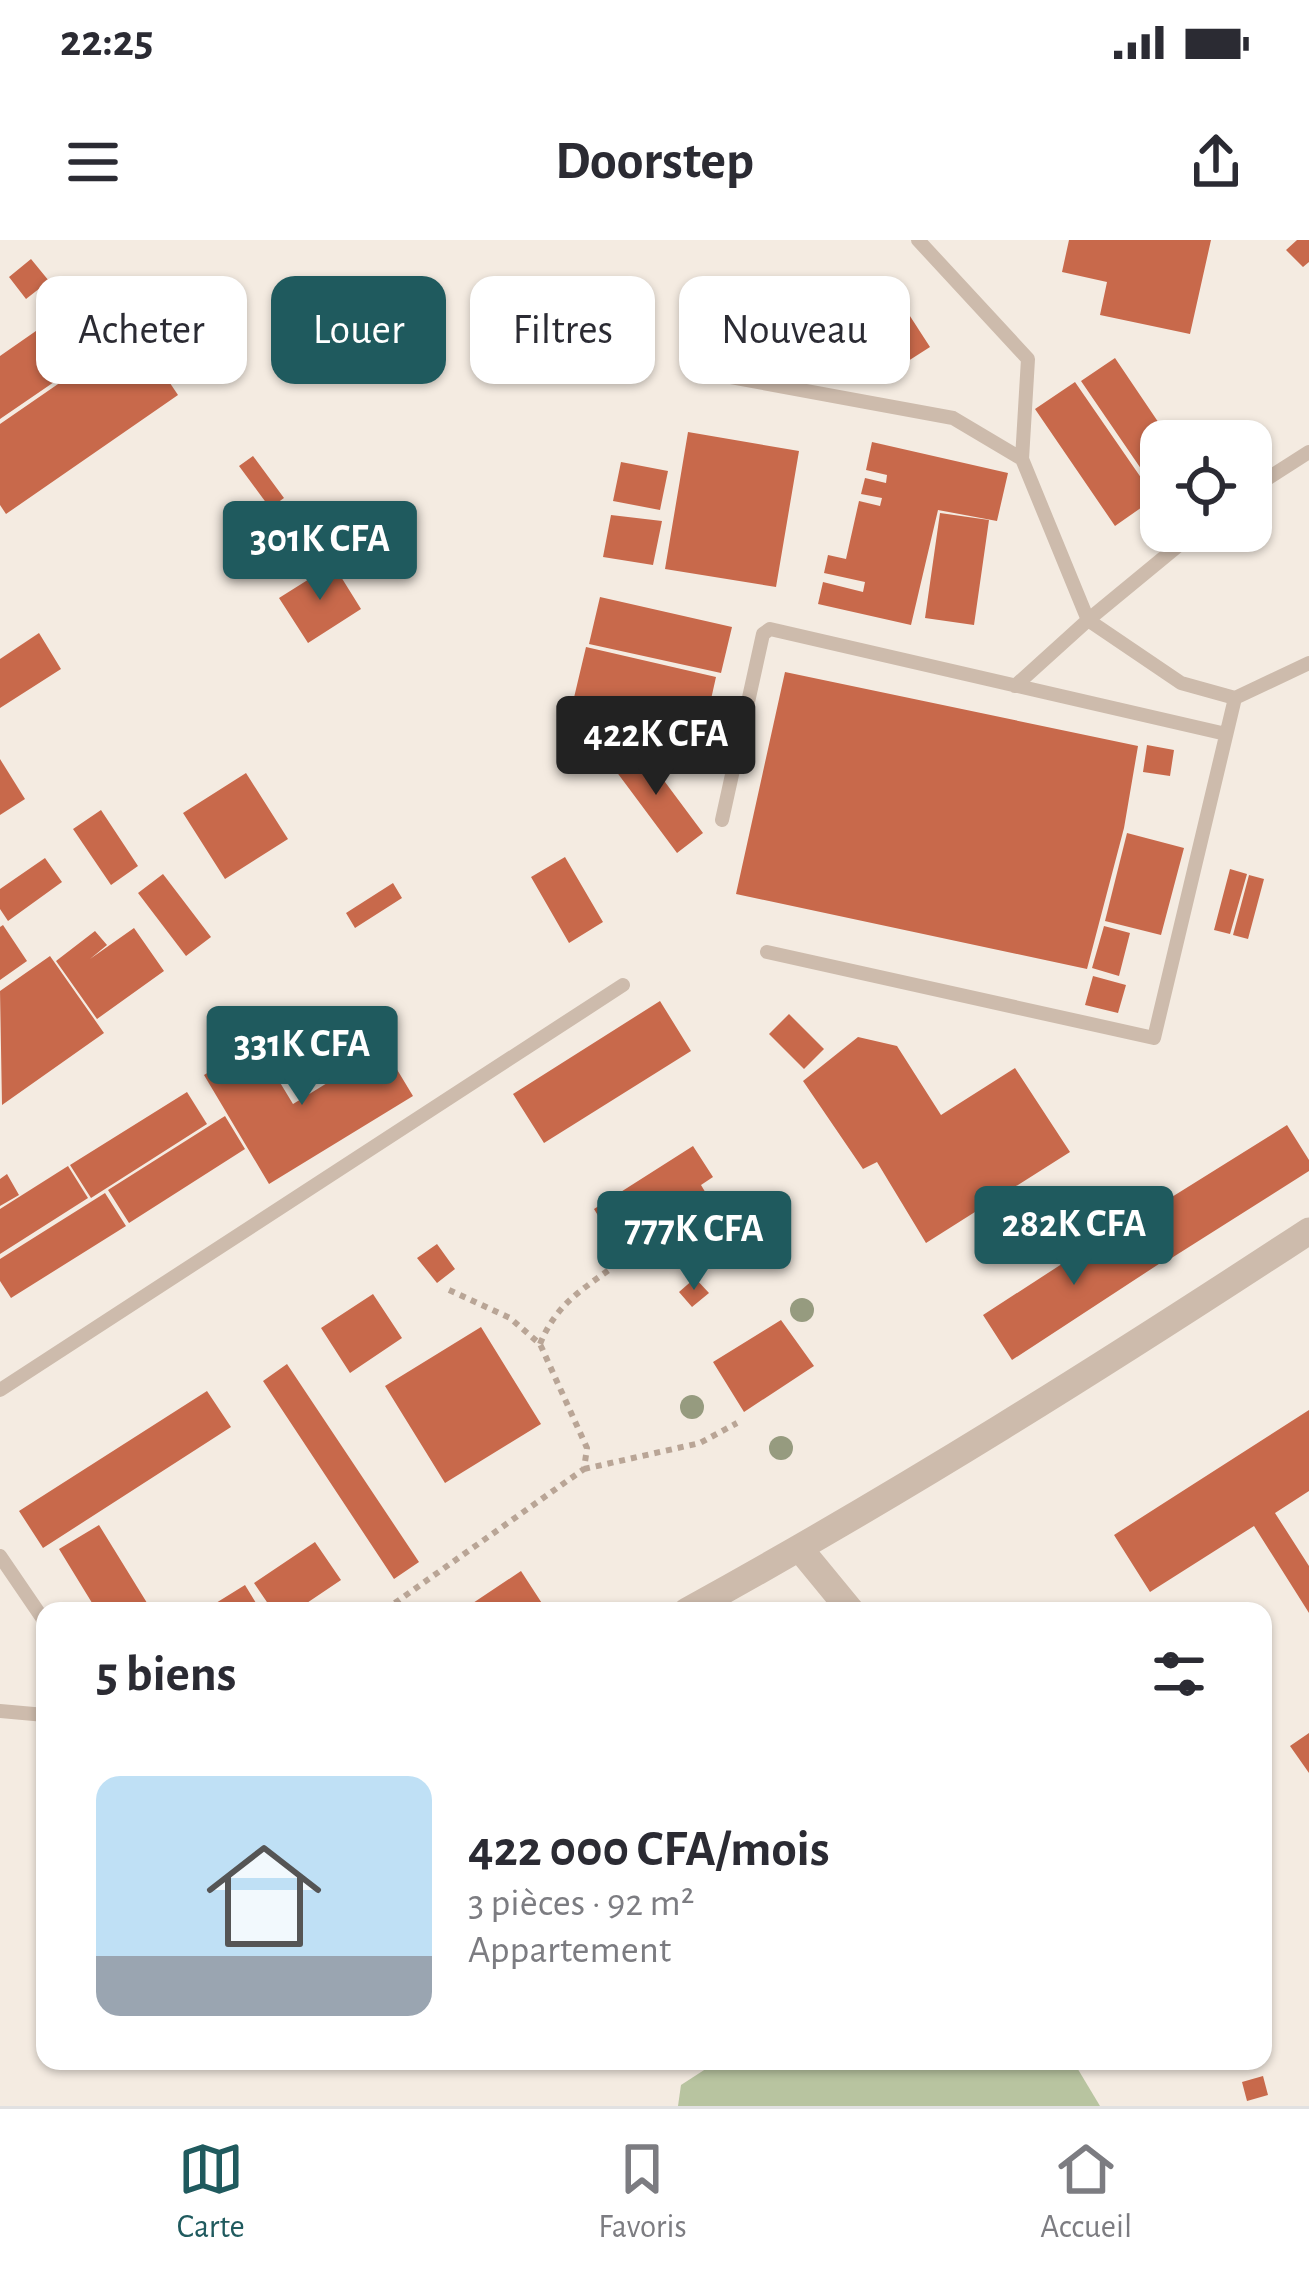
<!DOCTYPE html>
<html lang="fr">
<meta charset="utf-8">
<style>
:root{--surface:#fff;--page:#f7f7f7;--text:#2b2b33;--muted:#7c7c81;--line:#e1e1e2;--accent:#1f5a5e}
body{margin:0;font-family:"Alegreya Sans",sans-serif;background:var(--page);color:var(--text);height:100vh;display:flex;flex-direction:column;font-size:45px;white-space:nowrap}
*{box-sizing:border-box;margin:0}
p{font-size:39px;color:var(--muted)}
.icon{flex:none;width:66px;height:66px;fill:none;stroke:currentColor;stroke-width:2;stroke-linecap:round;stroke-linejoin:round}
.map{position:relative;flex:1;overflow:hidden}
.drawer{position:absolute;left:36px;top:1362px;width:1236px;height:468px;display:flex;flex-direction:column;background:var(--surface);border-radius:24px;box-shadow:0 3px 9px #0004}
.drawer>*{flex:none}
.banner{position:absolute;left:36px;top:36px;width:1239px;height:108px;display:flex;gap:24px}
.buttons{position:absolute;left:1140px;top:180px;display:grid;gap:24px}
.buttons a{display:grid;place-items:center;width:132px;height:132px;border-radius:24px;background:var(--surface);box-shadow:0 3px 9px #0004;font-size:60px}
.price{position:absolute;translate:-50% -102px;padding:0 27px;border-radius:12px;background:var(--accent);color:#fff;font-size:39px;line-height:78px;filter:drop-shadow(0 3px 6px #0008)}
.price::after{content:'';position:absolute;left:50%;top:72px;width:36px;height:27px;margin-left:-18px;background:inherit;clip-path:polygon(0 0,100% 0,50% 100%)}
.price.on{background:#222;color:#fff}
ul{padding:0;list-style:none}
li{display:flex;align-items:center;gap:36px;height:300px;padding:0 60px}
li+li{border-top:3px solid var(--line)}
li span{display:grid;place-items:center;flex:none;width:336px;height:240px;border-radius:24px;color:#555}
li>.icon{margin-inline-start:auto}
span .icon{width:144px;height:144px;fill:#fffc;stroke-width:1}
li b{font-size:51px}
h2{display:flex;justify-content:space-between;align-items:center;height:144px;padding:0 60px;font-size:51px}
.pill{padding:0 42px;border-radius:24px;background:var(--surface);box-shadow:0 3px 9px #0004;font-size:42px;line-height:108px}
.pill.on{background:var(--accent);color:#fff}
.status{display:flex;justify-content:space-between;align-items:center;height:84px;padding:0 60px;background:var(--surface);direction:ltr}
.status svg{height:33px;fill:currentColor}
header{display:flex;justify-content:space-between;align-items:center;height:156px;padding:0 60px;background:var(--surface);font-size:54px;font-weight:600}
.menu{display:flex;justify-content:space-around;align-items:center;height:168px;border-top:3px solid var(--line);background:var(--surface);font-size:33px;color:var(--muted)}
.menu a{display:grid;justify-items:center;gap:6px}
.menu .on{color:var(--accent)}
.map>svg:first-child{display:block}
.green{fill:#b8c4a0}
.building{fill:#c8694b}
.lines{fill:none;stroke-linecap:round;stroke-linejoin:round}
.path{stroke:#b9a596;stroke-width:6;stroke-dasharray:6 6;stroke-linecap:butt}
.service{stroke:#cdbbac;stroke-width:14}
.minor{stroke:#cdbbac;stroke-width:27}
.tree{fill:#969b7f}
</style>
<div class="status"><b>22:25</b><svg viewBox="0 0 49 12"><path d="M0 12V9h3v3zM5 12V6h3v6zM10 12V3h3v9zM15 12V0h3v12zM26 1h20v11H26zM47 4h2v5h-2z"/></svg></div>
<header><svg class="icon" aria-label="menu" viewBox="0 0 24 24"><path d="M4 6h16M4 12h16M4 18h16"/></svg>Doorstep<svg class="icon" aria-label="share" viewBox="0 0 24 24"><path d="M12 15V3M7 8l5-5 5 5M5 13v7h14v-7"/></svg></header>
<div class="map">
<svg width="1309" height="1866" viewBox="0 0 1309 1866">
<rect width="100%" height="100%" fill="#f4ebe1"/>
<path class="green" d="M718 1821H1073L1100 1866H678L681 1845Z"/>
<path class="building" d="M1069 0H1211L1190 94 1100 75 1107 42 1062 32Z
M1297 0H1309V22L1303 27 1286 10Z
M31 19 49 41 26 59 9 37Z
M102 45 133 88 0 179V116Z
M755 66 827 74 822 124 750 117Z
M908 73 930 107 905 123 884 90Z
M135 91 178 155 6 274 0 265V184Z
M1115 118 1171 201H1161V258L1081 141Z
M1075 142 1155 258 1115 286 1035 169Z
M688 192 799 211 776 347 665 329Z
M872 202 1008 233 997 281 938 270 911 385 818 364 823 342 863 352 865 342 824 333 828 315 846 319 859 261 880 266 882 258 861 254 865 238 886 243 887 235 866 230Z
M253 216 284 258 270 268 239 226Z
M621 222 668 231 660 270 613 261Z
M940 273 989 280 974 385 925 378Z
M611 275 662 281 653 325 603 317Z
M333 324 361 369 308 403 279 358Z
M600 357 732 387 721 433 589 404Z
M39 393 61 429 0 468V419Z
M586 407 716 437 703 495 572 466Z
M785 432 1138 506 1124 588 1087 729 736 654Z
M636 503 703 593 677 613 610 523Z
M1147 505 1174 510 1170 536 1143 532Z
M0 519 25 559 0 575Z
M246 533 288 599 225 639 183 573Z
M101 570 138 626 111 645 73 589Z
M1127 593 1184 608 1161 695 1105 681Z
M565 617 603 682 569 703 531 637Z
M45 618 62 642 8 681 0 669V649Z
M1230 629 1247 634 1230 694 1214 690Z
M163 634 211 697 186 716 138 653Z
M1249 635 1264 639 1248 699 1233 695Z
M393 643 402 658 355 688 346 673Z
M3 685 27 721 0 740V687Z
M1104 686 1130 693 1119 736 1092 728Z
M134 688 164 731 97 779 56 721 95 691 107 705 90 719Z
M50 716 104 793 2 865 0 751Z
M1093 736 1126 745 1118 773 1085 765Z
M660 761 691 811 544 903 513 854Z
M789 774 824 809 804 829 769 794Z
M858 797 897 806 941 875 1015 828 1070 912 926 1003 877 922 863 929 803 841Z
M256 803 293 864 384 808 413 856 269 944 204 835Z
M187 852 207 884 91 958 70 925Z
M225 876 245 909 129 983 108 950Z
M1287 885 1309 920V931L1170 1019 1143 975Z
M693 906 713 937 701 945 713 965 698 975 708 991 677 1010 667 994 625 1020 594 969Z
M68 926 88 958 0 1014V969Z
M7 934 19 955 0 966V939Z
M105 953 126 986 11 1058 0 1041V1019Z
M1136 976 1165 1020 1012 1120 983 1075Z
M437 1004 455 1029 437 1043 417 1018Z
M695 1038 709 1053 692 1067 679 1052Z
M373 1054 402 1098 350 1133 321 1088Z
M781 1080 814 1126 744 1172 713 1122Z
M481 1087 541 1184 445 1243 385 1146Z
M287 1124 419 1322 394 1339 263 1141Z
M207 1151 231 1187 43 1308 19 1271Z
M1309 1170V1251L1275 1273 1309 1326V1373L1254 1286 1150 1352 1114 1295Z
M99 1285 152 1371H97L59 1309Z
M315 1302 341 1340 295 1371H273L254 1343Z
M521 1331 547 1371H461Z
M245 1345 261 1371H203Z
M1309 1493V1533L1290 1506Z
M1263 1836 1268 1855 1247 1861 1242 1842Z"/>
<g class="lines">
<path class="path" d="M540 1104C556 1065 580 1051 613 1027
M584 1229 700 1203 737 1183
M385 1370 584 1229 587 1208 540 1104 510 1078 447 1049"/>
<path class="service" d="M918 0 1028 119 1022 219
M698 131 953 178 1022 219 1088 380 1181 443 1235 458 1309 423
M1251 249 1309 212
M1015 446 1088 380 1196 291
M722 580 763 394 770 389 1226 494
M767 712 1154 798 1235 458
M0 1150 623 745
M0 1316 45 1382
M0 1471 45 1475"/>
<path class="minor" d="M800 1309 851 1371
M687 1371C900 1254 1106 1124 1309 991"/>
</g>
<g class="tree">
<circle cx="802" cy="1070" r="12"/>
<circle cx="692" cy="1167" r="12"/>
<circle cx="781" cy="1208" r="12"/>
</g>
</svg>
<div class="buttons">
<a><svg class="icon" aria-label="locate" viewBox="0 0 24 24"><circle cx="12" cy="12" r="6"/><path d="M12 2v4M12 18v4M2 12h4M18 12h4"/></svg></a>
</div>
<b class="price" style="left:320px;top:363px">301K CFA</b>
<b class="price on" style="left:656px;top:558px">422K CFA</b>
<b class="price" style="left:302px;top:868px">331K CFA</b>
<b class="price" style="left:1074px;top:1048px">282K CFA</b>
<b class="price" style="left:694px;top:1053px">777K CFA</b>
<div class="banner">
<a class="pill">Acheter</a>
<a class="pill on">Louer</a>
<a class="pill">Filtres</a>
<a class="pill">Nouveau</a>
</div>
<section class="drawer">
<h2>5 biens<svg class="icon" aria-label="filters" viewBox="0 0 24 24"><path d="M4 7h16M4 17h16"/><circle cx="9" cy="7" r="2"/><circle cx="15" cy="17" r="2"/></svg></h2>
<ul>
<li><span style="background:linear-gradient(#bfe0f5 75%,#9aa5b1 0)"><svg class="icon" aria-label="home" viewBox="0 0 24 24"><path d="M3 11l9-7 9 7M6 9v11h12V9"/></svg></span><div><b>422 000 CFA/mois</b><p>3 pièces · 92 m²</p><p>Appartement</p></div></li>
</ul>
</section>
</div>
<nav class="menu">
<a class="on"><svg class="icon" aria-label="map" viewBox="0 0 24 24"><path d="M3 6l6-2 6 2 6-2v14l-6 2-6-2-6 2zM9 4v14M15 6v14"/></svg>Carte</a>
<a><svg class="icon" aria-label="saved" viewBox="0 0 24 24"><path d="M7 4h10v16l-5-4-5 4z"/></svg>Favoris</a>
<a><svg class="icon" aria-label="home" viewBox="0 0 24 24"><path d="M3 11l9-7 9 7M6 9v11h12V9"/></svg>Accueil</a>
</nav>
